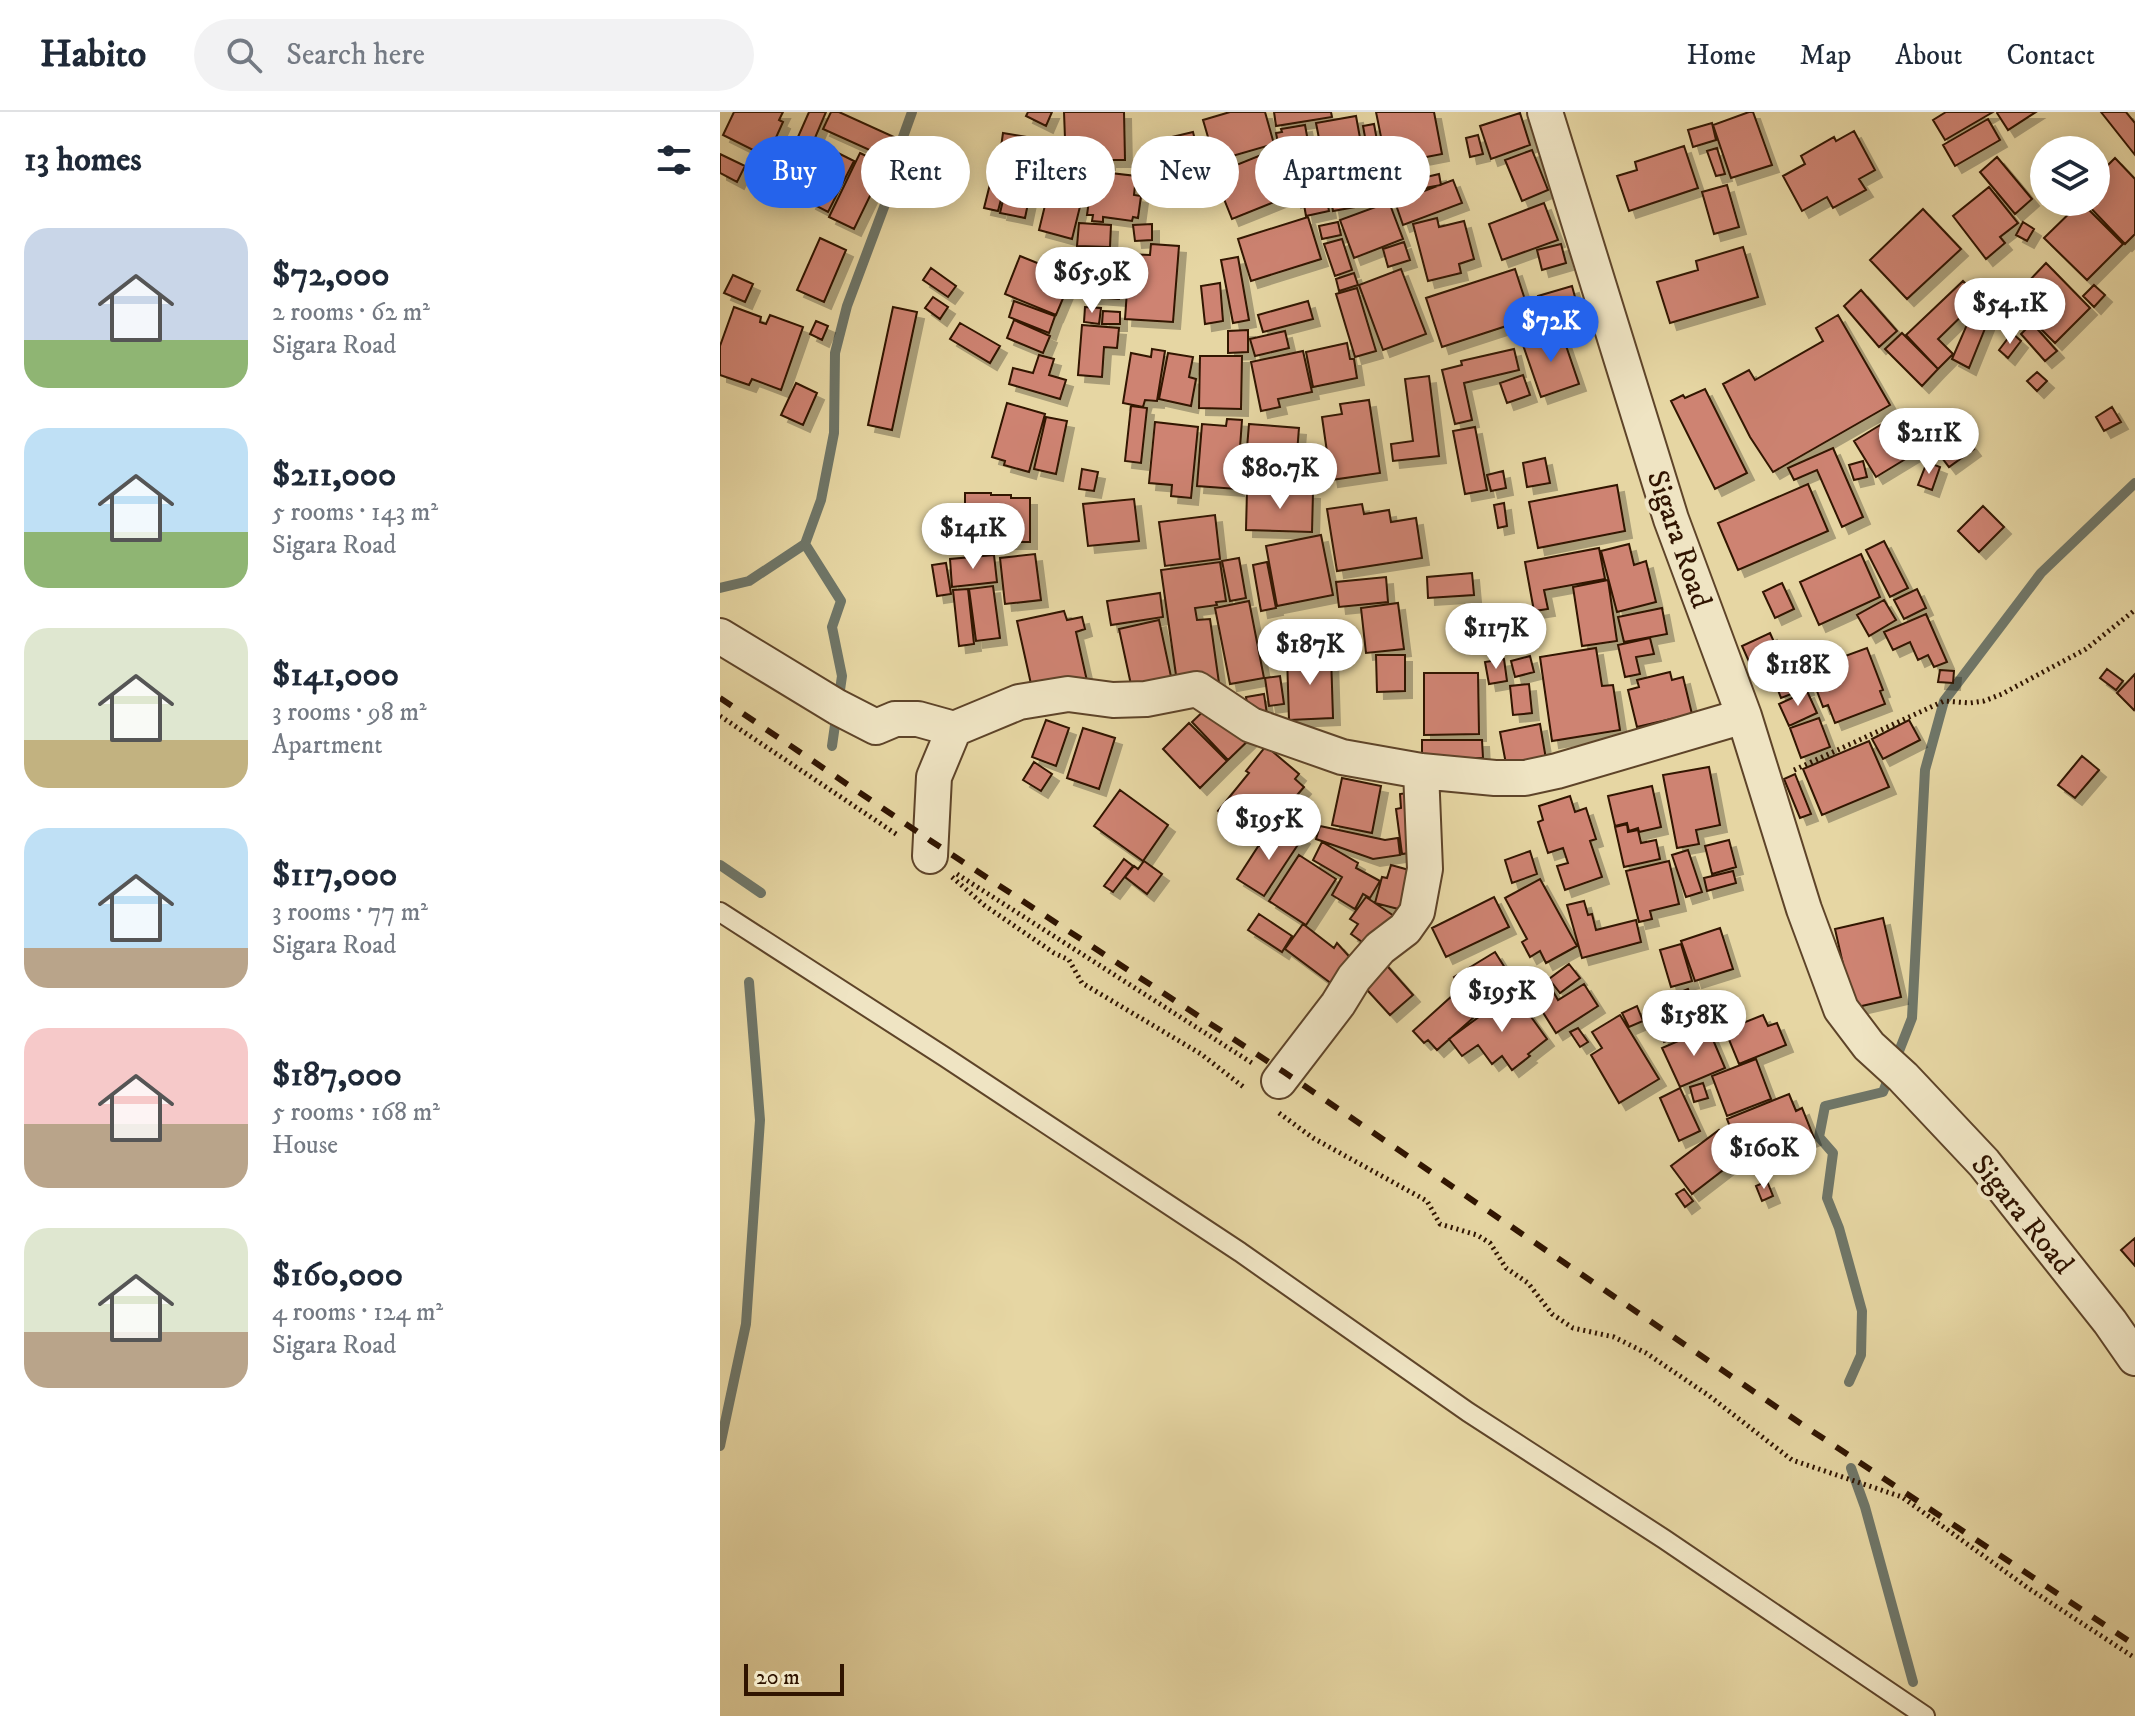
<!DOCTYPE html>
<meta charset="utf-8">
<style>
:root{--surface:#fff;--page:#f2f2f3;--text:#1f2937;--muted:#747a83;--line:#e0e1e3;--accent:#2563eb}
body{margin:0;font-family:"IM FELL DW Pica",serif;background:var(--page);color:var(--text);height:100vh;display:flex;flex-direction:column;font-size:30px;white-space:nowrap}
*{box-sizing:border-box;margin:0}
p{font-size:26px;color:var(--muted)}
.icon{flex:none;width:44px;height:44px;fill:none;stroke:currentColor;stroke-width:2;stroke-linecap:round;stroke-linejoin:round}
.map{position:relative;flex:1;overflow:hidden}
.sheet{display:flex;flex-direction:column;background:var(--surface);width:720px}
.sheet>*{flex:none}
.guide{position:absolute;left:24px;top:24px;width:760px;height:72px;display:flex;gap:16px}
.controls{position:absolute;left:1310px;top:24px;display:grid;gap:16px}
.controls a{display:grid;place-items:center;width:80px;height:80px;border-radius:50%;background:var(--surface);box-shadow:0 4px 20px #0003;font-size:40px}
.scale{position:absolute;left:24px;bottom:20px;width:100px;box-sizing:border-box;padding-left:8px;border:4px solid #301400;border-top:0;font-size:22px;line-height:28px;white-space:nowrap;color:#301400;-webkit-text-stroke:6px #efe4c3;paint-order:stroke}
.price{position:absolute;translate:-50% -68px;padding:0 18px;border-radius:28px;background:#fff;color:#222;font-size:26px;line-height:52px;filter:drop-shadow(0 2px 4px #0008)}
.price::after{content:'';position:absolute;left:50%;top:48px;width:24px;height:18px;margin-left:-12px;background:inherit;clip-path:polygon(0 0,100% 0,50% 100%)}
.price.active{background:var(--accent);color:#fff}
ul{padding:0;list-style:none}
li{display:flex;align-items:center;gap:24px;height:200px;padding:0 24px}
li span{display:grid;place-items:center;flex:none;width:224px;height:160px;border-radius:24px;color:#555}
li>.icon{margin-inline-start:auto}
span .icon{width:96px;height:96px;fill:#fffc;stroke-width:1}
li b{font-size:34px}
h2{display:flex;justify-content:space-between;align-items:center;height:96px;padding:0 24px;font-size:34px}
.chip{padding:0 28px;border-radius:36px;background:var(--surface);box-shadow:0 4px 20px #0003;font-size:28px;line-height:72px}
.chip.active{background:var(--accent);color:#fff}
header{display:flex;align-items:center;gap:48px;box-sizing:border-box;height:112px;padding:0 40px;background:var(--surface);border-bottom:2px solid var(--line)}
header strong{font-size:38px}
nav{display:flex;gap:44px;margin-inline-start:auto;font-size:28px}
.search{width:560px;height:72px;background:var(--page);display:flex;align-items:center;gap:20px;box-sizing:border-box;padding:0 28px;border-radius:44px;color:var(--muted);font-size:30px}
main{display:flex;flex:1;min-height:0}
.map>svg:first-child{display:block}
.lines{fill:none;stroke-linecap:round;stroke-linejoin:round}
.stream{stroke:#6f7668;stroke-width:10}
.building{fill:#ce8372;stroke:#301400;stroke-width:2;filter:url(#shadow)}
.service-casing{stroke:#5e4429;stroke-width:22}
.minor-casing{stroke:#5e4429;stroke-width:38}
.path{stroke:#301400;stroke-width:5;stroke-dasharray:2 4;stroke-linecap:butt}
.service{stroke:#efe4c3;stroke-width:18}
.minor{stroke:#efe4c3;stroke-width:34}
.rail{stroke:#301400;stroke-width:6;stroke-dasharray:14 14;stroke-linecap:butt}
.labels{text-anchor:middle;stroke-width:8;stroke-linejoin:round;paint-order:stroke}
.street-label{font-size:30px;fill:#301400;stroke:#efe4c3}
</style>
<header>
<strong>Habito</strong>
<div class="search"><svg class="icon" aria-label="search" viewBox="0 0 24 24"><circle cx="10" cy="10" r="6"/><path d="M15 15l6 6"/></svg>Search here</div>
<nav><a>Home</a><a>Map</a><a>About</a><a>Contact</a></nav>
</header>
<main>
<section class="sheet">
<h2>13 homes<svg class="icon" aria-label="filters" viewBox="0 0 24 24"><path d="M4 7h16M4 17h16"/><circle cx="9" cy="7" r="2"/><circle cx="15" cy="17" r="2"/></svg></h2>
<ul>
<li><span style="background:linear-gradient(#c9d6e8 70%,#8fb573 0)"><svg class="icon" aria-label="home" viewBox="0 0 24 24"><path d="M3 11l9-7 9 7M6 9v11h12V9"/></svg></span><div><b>$72,000</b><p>2 rooms · 62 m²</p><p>Sigara Road</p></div></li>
<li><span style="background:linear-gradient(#bfe0f5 65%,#8fb573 0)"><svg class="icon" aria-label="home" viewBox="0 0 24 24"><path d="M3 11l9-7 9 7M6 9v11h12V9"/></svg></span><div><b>$211,000</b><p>5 rooms · 143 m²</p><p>Sigara Road</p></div></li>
<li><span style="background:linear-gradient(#dfe7d0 70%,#c2b280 0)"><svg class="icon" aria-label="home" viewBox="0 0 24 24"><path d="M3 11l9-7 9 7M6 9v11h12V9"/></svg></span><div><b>$141,000</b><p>3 rooms · 98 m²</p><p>Apartment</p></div></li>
<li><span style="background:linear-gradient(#bfe0f5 75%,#b9a48a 0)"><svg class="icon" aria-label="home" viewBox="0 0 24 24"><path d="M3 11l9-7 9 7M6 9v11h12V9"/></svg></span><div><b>$117,000</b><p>3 rooms · 77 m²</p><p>Sigara Road</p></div></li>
<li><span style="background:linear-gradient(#f6c9c9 60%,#b9a48a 0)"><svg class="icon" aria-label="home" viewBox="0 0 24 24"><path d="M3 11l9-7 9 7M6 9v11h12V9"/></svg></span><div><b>$187,000</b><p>5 rooms · 168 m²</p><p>House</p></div></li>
<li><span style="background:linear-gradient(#dfe7d0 65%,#b9a48a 0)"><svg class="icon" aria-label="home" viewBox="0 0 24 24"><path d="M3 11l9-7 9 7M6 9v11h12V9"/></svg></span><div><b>$160,000</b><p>4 rooms · 124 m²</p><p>Sigara Road</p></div></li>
</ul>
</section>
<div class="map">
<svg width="1415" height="1604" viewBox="0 0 1415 1604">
<defs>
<filter id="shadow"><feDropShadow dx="7" dy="7" stdDeviation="0" flood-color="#0004"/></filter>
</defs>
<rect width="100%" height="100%" fill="#e6d6a3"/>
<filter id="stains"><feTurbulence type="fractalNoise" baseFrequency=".0025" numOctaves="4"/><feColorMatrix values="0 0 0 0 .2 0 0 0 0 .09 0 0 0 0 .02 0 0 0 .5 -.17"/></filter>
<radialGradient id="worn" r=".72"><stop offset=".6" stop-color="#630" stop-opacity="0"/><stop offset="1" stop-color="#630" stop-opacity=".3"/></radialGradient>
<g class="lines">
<path class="stream" d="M85 432 121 489 112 515 122 564 112 634
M0 476 29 469 85 432 101 388 114 321 115 241 127 194 167 87 183 25 192 0
M0 753 41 781
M1129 1270 1141 1243 1142 1199 1119 1116 1107 1086 1113 1041 1099 1025 1105 994 1163 980 1192 906 1205 658 1224 589 1321 461 1415 371
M0 1334 26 1212 40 1008 29 870
M1131 1356 1145 1395 1193 1570"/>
</g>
<path class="building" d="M14 0H63L59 8 63 10 54 30 50 29 43 43 3 23Z
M89 0H106L89 40 74 34Z
M111 0H119L174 25 165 45 103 17Z
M308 0H332L326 14 306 4Z
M344 0H404L405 48H388V51L346 53Z
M510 0H545L554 32 495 49 483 8Z
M554 0H611L612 5 556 14Z
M656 0H714L722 42 675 51 671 29 662 30Z
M1029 0H1033L1052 53 1011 66 993 13Z
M1226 0H1273L1225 28 1213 8Z
M1278 0H1316L1288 18 1277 1Z
M1381 0H1406L1415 11V43Z
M800 1 810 33 771 47 760 14Z
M636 4 652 92 613 99 596 11Z
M1268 7 1280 28 1235 54 1223 33Z
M992 11 996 28 973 35 968 18Z
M654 12 660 45 649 47 643 14Z
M585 13 597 79 605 77 609 99 586 104 583 87 574 89 565 40 560 41 556 21 562 20 561 17Z
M1134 19 1155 58 1139 67 1146 78 1113 96 1107 85 1082 99 1063 64 1085 52 1081 44 1114 25 1116 29Z
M473 20 481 52 442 61 435 29Z
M283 21 336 30 333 51 280 42Z
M758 23 763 42 750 45 746 26Z
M964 34 978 76 909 99 897 64 917 58 915 50Z
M57 36 77 48 75 52 84 57 74 73 45 56Z
M997 36 1005 62 996 64 987 39Z
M812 38 828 78 802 89 785 48Z
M114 39 134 49 108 100 89 90Z
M140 41 165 53 134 117 109 105Z
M546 41 564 86 512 107 494 62Z
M0 42 25 54 17 70 0 61Z
M671 45 677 87 654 90 648 48Z
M1277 45 1312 87 1295 102 1260 60Z
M1395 46 1415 67V122L1405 132 1365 90H1376V65Z
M298 49 315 52 313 67 295 65Z
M328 51 368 62 352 127 319 118 329 77 321 75Z
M373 59 416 64 414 83 421 84 418 106 413 105 412 109 383 105V110L372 109 373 103H367Z
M719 62 721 73 683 80 681 71Z
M272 64 286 68 278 99 264 96Z
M288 67 312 72 305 106 280 101Z
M733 68 742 91 683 113 675 90Z
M1007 73 1019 115 994 122 982 80Z
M1269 75 1298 111 1280 125 1285 131 1266 147 1233 104Z
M669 90 683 127 634 146 620 108Z
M1361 90 1403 132 1367 168 1324 126Z
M824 91 838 128 782 148 769 112Z
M1203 97 1241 137 1187 187 1150 148Z
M588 105 601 147 531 169 518 127Z
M717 106 719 115 744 109 754 147 739 152 741 161 708 169 693 112Z
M618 110 621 123 602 127 599 114Z
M1303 110 1314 117 1307 129 1296 123Z
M359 111 391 113 390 135 357 134Z
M432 112V128L415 129 413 113Z
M100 126 126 138 104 190 77 178Z
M622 127 632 158 615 164 604 132Z
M684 130 690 148 668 155 663 137Z
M431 132 459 134 453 210 405 207 408 165H403L405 142 430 143Z
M841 132 846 151 822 158 817 138Z
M1023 135 1038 185 950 211 937 170 978 158 976 149Z
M364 140 403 143 399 187 360 184Z
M300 144 352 165 336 203 285 182Z
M518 145 529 208 513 211 501 148Z
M1326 151 1370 196 1335 231 1297 193 1312 178 1306 172Z
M211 156 236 174 228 185 203 168Z
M681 157 706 222 663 238 639 173Z
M795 157 811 206 722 235 706 186Z
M634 161 638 173 619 179 616 167Z
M13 163 33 172 25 190 4 181Z
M1243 169 1260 186 1218 227 1233 242 1218 257 1186 223Z
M500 171 503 209 485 212 481 174Z
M1374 173 1385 183 1374 195 1363 184Z
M852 174 861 207 826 216 818 184Z
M637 176 656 239 635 245 616 182Z
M1141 178 1177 219 1159 235 1124 194Z
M213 185 228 195 220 207 205 196Z
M294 189 335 204 329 221 289 205Z
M588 189 593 207 543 220 538 203Z
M14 195 41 205 40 210 46 212 50 203 83 215 61 278 32 267 29 273 0 263V234Z
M173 195 197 200 172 318 148 313Z
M365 195 381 196 379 212 364 210Z
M383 199 400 200V212H382Z
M1252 201 1268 209 1249 256 1232 247Z
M1118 203 1170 293 1053 360 1030 325 1003 272 1029 258 1035 268 1103 229 1096 216Z
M294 208 330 224 323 241 287 226Z
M96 209 108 214 102 228 90 222Z
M240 211 280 234 270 251 230 227Z
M1312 211 1337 239 1325 249 1301 222Z
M362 213 399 216 397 236 384 235 382 265 358 263Z
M528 218V240L508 241V219Z
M565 219 569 236 535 244 530 227Z
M841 219 859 272 821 285 803 233Z
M1182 221 1218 257 1202 274 1165 237Z
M1292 221 1301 229 1288 246 1279 238Z
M627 231 630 247H634L637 266 593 275 586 240Z
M432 237 445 239 437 289 425 288 423 295 403 291 411 241 431 245Z
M794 237 799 258 744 271 752 308 735 312 722 258 742 253 741 249Z
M583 239 592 280 558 287 560 295 541 299 531 250Z
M448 241 473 245 469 265 476 267 471 294 439 287Z
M319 243 334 247 329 263 346 268 340 287 289 272 293 256 313 261Z
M480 244H522L521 297 479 296Z
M1317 260 1327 269 1317 279 1307 269Z
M803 263 810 283 787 291 780 271Z
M709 264 719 344 673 349 671 332 693 329 685 267Z
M76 271 97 281 83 313 61 303Z
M985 277 1027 361 995 377 951 289 963 283 965 286Z
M649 288 660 361 611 368 602 305 622 302 620 292Z
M287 291 325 302 309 360 284 353 285 349 272 345Z
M411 294 427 296 421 351 405 349Z
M1392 295 1401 310 1384 319 1376 305Z
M1175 304 1197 340 1156 365 1134 329Z
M326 305 347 309 336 362 314 357Z
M507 307 522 308 517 377 477 374 482 312 506 314Z
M435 310 478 315 471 386 451 384 452 373 429 371Z
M529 312 579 316 575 365 525 360Z
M755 315 767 378 745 382 733 319Z
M1241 320 1254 337 1229 355 1216 338Z
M1113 336 1143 405 1122 415 1097 358 1074 368 1068 356Z
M825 346 830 371 807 375 803 351Z
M1143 349 1147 365 1134 368 1129 353Z
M1207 350 1220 355 1212 378 1198 373Z
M362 357 378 360 374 379 359 377Z
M783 359 786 376 771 379 767 363Z
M1088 372 1108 419 1018 458 998 411Z
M897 373 905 419 818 436 809 390Z
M527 378 593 380 592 420 526 418Z
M245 381H271V383H291V386H310V430H245Z
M414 387 419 429 368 434 363 392Z
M784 391 787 414 778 416 774 393Z
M642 392 644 402 669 398 671 410 696 406 702 446 617 459 607 397Z
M1263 394 1284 415 1259 440 1238 419Z
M495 403 500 447 445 454 439 410Z
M601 423 613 483 557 494 546 434Z
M1164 429 1188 476 1170 485 1146 438Z
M909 432 914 453 926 449 936 490 897 500 881 439Z
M879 436 885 467 824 478 828 497 814 499 805 450Z
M315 442 321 488 285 492 280 446Z
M1141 442 1160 485 1099 513 1080 470Z
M274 443 277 470 232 475 230 447Z
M519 446 526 486 510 489 502 449Z
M500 450 506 489 496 490 497 493 475 496 477 508 490 507 499 571 458 577 441 458Z
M547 450 556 496 541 499 533 453Z
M226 451 231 482 217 484 212 453Z
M752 461 754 483 708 486 707 465Z
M666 465 668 490 619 495 616 470Z
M888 468 897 529 862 534 853 475Z
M1062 471 1074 497 1055 506 1043 480Z
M273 474 280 526 256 529 249 477Z
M248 477 254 532 239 534 233 478Z
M1197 477 1206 496 1184 507 1174 488Z
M440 481 443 505 391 513 387 489Z
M1164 488 1176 508 1149 524 1137 503Z
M529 489 544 566 510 572 495 496Z
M678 491 684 537 646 541 641 496Z
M942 496 947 522 904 530 898 505Z
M344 499 347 508 362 505 365 517 356 520 367 569 313 581 297 509Z
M1206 502 1227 550 1214 555 1208 543 1198 548 1190 530 1173 538 1164 520Z
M439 508 453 574 413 582 399 517Z
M612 516 614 535 582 540 579 521Z
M1050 521 1058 539 1030 552 1022 534Z
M930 526 934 542 916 545 920 562 905 565 898 533Z
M876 536 882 574 893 573 900 618 832 629 820 545Z
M1147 536 1163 578 1160 579 1165 592 1115 611 1108 593 1103 595 1094 571 1111 565 1106 551Z
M611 543 613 606 569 608 567 544Z
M656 543H685V579L657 580Z
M810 544 814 560 795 565 791 549Z
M784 547 787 569 769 572 765 550Z
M1387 557 1403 569 1396 578 1380 566Z
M1080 558 1087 576 1061 586 1054 567Z
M1220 558 1234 559 1233 571 1218 570Z
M950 560 952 568 963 565 972 602 917 615 908 578 919 575 917 568Z
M704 561H758L759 622 704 623Z
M1415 562V597L1414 598 1397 581Z
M560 564 564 592 549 594 545 566Z
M809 572 812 601 793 603 790 574Z
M1087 579 1097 601 1069 614 1059 592Z
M544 582 548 609 530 612 526 585Z
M493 590 536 621 508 648 472 610Z
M1099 606 1110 635 1081 646 1070 616Z
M326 608 349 616 336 654 312 645Z
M1189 608 1200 628 1163 647 1152 627Z
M469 611 507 649 480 676 443 637Z
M820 612 827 653 806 656 805 649 786 652 780 620Z
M363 616 395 626 379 677 347 666Z
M702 628H762L763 646H702Z
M1149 629 1169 675 1102 703 1083 657Z
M546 634 579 662 575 667 584 675 566 696 561 692 557 696 568 705 550 727 531 711 523 721 498 699 529 661 526 659Z
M1362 644 1379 658 1355 686 1338 673Z
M314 650 332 662 321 679 303 668Z
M989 655 1000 713 976 718 979 732 957 736 943 663Z
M1075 662 1091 702 1080 706 1064 667Z
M622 666 661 674 652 721 612 713Z
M932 674 941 715 919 720 918 716 909 719 907 711 895 714 888 684Z
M400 678 448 713 423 749 374 714Z
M694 680 703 739 682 742 676 697 681 696 680 682Z
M850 684 855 700 866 696 876 727 870 729 882 765 845 778 837 754 848 751 843 736 828 741 818 710 823 708 819 694Z
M907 712 908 720 918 718 921 731 936 728 940 747 904 755 895 715Z
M567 714 583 725 544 784 517 767 539 733 550 740Z
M600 714 665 728 678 726 680 743 653 747 596 727Z
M1009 728 1016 755 992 762 985 734Z
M602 730 638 751 636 756 660 769 650 786 643 782 635 797 612 783 622 765 593 748Z
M968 738 982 780 966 785 952 743Z
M810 739 817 762 792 771 785 748Z
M579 743 616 767 586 813 549 789Z
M404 747 413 754 393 780 384 774Z
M424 749 442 762 427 782 405 765 414 754 418 757Z
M949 749 959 792 930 799 932 807 919 810 906 759Z
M671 753 700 761 690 800 655 791 662 765 667 766Z
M1013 759 1016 771 987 779 984 766Z
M820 767 857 834 826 851 820 839 810 845 802 830 807 827 785 786Z
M646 785 674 804 652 837 631 822 638 812 630 807Z
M774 785 789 815 726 845 712 816Z
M864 789 868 803 872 802 876 818 916 808 921 830 862 846 847 793Z
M539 802 572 824 562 840 528 818Z
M1163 806 1181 885 1133 896 1115 817Z
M583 812 614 836 617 831 635 851 612 872 565 837Z
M1000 816 1013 857 975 869 961 829Z
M961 832 972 869 951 875 940 838Z
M775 840 797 875 756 901 734 865Z
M661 847 693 883 670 903 638 868Z
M849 852 860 866 840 881 829 867Z
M827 869 838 888 864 872 878 894 836 921 810 880Z
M968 877 983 915 944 930 929 892Z
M733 883 753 906 717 938 708 928 704 931 693 919Z
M796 884 827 927 808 942 810 944 792 958 782 944 772 952 758 933 742 944 729 927 775 893 778 897Z
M917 894 923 909 909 915 902 901Z
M900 903 939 967 899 991 871 943 882 936 872 920Z
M1043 903 1048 914 1057 911 1066 933 1019 952 1005 918Z
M858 916 868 930 860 935 850 920Z
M988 916 1005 956 960 975 942 936Z
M1036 947 1051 987 1007 1004 992 964Z
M983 971 988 986 974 990 970 975Z
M960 976 980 1019 959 1029 940 986Z
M1069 982 1076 999 1082 996 1094 1026 1025 1053 1007 1007Z
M999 1018 1020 1045 972 1082 951 1054Z
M1047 1069 1053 1084 1042 1089 1036 1074Z
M964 1077 973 1089 965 1095 956 1082Z
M1415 1126V1154L1401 1138Z"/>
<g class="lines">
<g class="service-casing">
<path id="service" d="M0 800 225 945 520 1140 748 1300 944 1427 1205 1604"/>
</g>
<g class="minor-casing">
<path id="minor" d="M825 0 951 407 1024 604 1084 797 1121 897 1149 934 1183 965 1264 1051 1390 1210 1415 1246
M0 524 117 595 156 615 175 607H198L234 617 299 590 348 582 393 588 426 587 477 577 531 613 622 645 701 659 775 666H805L837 659 1024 604
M210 744 214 665 234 617
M559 969 618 892 634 866 660 836 685 817 697 800 705 757 701 659"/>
</g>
<path class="path" d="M0 604 179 724
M1074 658 1224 589 1250 591 1264 589 1282 582 1366 537 1415 498
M237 762 532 951
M232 765 264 793 334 841 349 848 362 871 481 942 526 977
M559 1001 593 1026 707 1089 720 1112 757 1123 770 1131 786 1156 808 1171 832 1202 853 1216 894 1225 926 1241 988 1283 1072 1348 1182 1385 1308 1476 1415 1546"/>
<use href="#service" class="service"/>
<use href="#minor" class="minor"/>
<path class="rail" d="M0 586 211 729 564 960 1077 1309 1415 1533"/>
</g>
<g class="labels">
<g class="street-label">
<text transform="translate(960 427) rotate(71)" y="10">Sigara Road</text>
<text transform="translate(1303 1102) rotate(51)" y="10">Sigara Road</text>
</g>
</g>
<rect width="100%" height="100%" filter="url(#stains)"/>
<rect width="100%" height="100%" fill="url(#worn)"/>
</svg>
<div class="controls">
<a><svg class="icon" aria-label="layers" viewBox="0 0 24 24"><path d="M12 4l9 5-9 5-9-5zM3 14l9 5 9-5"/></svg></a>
</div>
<div class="scale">20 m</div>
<b class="price" style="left:372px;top:203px">$65.9K</b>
<b class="price" style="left:1290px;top:234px">$54.1K</b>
<b class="price active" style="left:831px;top:252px">$72K</b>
<b class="price" style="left:1209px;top:364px">$211K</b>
<b class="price" style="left:560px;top:399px">$80.7K</b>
<b class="price" style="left:253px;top:459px">$141K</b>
<b class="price" style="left:776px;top:559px">$117K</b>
<b class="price" style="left:590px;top:575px">$187K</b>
<b class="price" style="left:1078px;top:596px">$118K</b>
<b class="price" style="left:549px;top:750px">$195K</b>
<b class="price" style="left:782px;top:922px">$195K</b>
<b class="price" style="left:974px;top:946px">$158K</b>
<b class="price" style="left:1044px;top:1079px">$160K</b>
<div class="guide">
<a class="chip active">Buy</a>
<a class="chip">Rent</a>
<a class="chip">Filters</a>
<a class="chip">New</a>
<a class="chip">Apartment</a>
</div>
</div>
</main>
